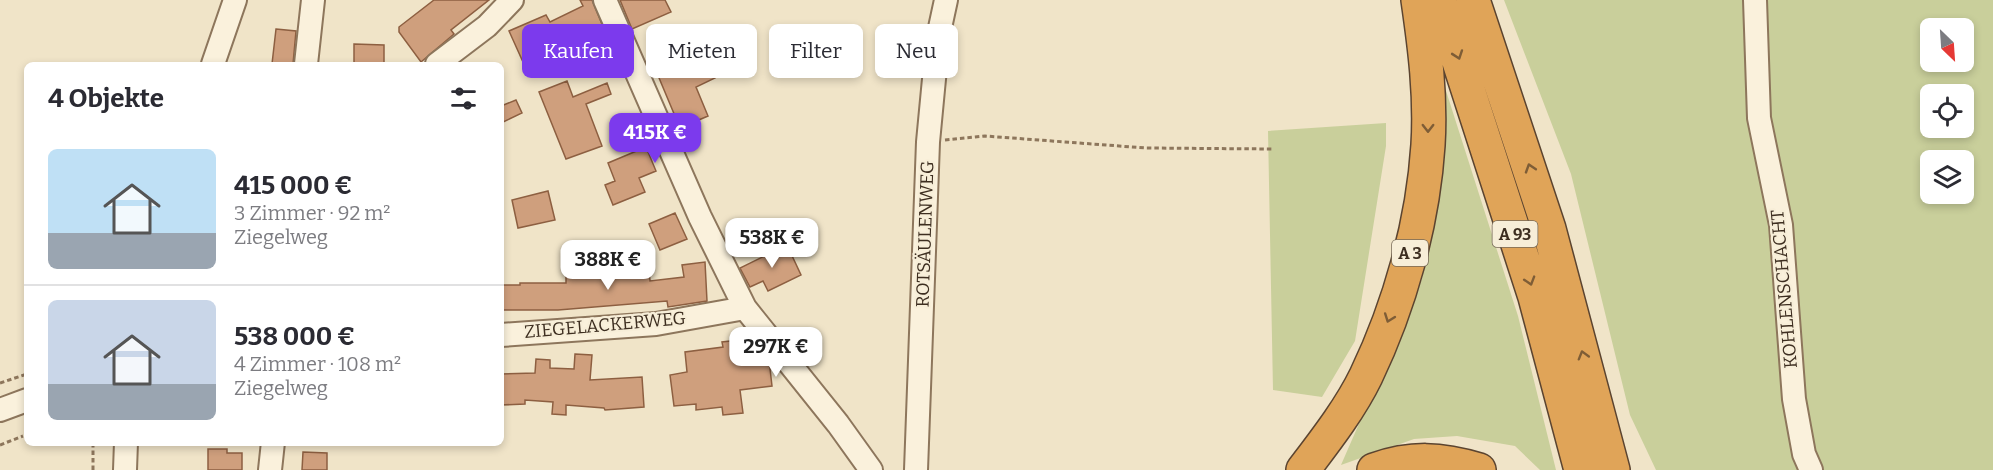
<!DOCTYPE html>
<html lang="de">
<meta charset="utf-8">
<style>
:root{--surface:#fff;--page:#f2f2f3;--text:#2b2b33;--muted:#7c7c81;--line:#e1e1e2;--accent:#7c3aed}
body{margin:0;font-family:Bitter,serif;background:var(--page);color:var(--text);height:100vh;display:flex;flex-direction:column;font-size:22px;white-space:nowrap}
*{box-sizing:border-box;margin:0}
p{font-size:20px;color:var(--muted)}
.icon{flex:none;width:33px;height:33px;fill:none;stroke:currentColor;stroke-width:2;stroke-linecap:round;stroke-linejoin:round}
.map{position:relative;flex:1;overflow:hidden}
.side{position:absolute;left:24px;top:62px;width:480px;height:384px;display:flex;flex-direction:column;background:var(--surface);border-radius:9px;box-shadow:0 3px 9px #0003}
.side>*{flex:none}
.hud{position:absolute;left:522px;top:24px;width:570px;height:54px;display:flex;gap:12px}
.needle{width:39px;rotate:155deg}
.tools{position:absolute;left:1920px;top:18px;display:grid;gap:12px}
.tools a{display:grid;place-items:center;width:54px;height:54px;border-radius:9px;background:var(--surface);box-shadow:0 3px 9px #0003;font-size:30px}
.price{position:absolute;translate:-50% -51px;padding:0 14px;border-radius:12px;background:#fff;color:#222;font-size:20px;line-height:39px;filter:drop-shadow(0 2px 3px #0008)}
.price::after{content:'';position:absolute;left:50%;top:36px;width:18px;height:14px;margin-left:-9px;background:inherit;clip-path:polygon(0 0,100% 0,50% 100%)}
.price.current{background:var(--accent);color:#fff}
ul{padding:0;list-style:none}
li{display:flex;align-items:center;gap:18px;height:150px;padding:0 24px}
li+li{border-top:2px solid var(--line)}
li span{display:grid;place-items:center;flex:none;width:168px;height:120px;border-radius:9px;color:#555}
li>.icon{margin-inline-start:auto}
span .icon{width:72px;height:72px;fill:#fffc;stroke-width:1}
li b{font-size:26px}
h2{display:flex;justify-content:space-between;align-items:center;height:72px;padding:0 24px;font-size:26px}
.chip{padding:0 21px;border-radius:9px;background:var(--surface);box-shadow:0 3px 9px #0003;font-size:21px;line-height:54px}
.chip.current{background:var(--accent);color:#fff}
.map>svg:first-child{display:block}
.green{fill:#c9cf9b;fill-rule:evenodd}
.building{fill:#cf9f7d;stroke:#8d5f41;stroke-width:1.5}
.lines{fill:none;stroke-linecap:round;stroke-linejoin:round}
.minor-casing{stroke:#8d765c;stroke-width:26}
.highway-casing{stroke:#5b4430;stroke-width:36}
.path{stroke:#8d765c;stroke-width:3;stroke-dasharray:4.5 3;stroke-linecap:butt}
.minor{stroke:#faf1dc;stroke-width:22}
.highway{stroke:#e0a458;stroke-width:33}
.oneway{stroke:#7e5d36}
.labels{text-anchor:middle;stroke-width:4.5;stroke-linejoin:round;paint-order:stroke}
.shield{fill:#f7eed8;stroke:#756857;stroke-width:1.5}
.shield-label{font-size:16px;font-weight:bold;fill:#3d2e20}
.street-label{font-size:18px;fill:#3d2e20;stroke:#f7eed8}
</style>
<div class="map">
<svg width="1993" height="470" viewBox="0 0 1993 470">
<rect width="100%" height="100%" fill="#f0e4c8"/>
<path class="green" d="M1504 0H1993V470H1656L1630 415 1571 174ZM1930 28H1964V62H1930ZM1930 94H1964V128H1930ZM1930 160H1964V194H1930Z
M1440 72 1518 316 1556 470H1540L1515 446 1457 436 1414 439 1341 465 1422 279 1439 165Z
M1386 123V146L1355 341 1322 397 1273 390 1268 131Z"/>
<path class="building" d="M434 0H489L451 30 454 34 421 62 399 32V27Z
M580 0H592L611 46 603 50 598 38 557 59 552 49 523 62 509 31 546 15 550 22 583 6Z
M620 0H665L671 12 632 29Z
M686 25 715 78 696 87 708 116 680 128 657 73 686 58 673 31Z
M276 29 296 31 293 64H272Z
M354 44 384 45V64H354Z
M567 81 573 97 607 83 611 94 586 104 602 146 566 159 539 92Z
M516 100 522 113 501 123V106Z
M646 147 656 171 639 178 645 192 613 205 605 185 615 181 608 163Z
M548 191 555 220 518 228 512 200Z
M675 213 687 239 660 250 649 224Z
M787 245 801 275 768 291 763 281 750 287 740 268Z
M705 262 707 301 668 307 667 301 558 310H501V285H520V283H566V277L649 269 650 281 684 277 682 265Z
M748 339 751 356 765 355 769 360 772 386 740 390 743 413 723 415 722 407 696 410V404L674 406 670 375 687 372 685 352 723 347 722 342Z
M575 354 592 355 590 380 642 377 644 407 605 410 604 408 566 405V415L552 414 553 402 525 400V404L501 405V374L535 373 536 359 550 360V368L574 369Z
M208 449H227V453H242V470H208Z
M303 452 327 453V470H302Z"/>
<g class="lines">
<g class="minor-casing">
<path id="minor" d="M605 0 700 217 745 308 838 424 871 470
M1755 0 1759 118 1781 225 1794 399 1804 454 1811 470
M213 64 235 0
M306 64 313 0
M437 64 487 26 512 0
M501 335 656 324 745 308
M0 410 27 400
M125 470 126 442
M270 470 273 442
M916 470 928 142 938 37 946 0"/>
</g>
<g class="highway-casing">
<path id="highway" d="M1439 0 1535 297 1581 470
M1473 0 1549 229 1613 470
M1303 470C1325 441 1350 409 1366 376 1400 305 1423 223 1428 145 1431 96 1425 48 1418 0
M1374 470C1411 457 1441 458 1479 470"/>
</g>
<path class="path" d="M945 140 985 136 1146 148 1274 149
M0 383 27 374
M0 445 23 436
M93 470V442"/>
<use href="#minor" class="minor"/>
<use href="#highway" class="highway"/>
</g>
<defs><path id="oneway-chevron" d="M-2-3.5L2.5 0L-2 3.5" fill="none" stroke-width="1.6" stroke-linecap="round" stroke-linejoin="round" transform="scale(1.5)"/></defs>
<g class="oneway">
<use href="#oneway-chevron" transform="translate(1458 55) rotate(71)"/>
<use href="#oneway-chevron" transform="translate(1428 128) rotate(90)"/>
<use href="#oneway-chevron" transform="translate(1530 168) rotate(-108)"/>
<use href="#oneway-chevron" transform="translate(1530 281) rotate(73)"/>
<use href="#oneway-chevron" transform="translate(1389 318) rotate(110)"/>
<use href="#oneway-chevron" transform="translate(1583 355) rotate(-106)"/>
</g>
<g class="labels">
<g class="shield">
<rect x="1492.5" y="221" width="45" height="26" rx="4.5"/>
<rect x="1392" y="240" width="36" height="26" rx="4.5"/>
</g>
<g class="shield-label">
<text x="1515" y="240">A 93</text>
<text x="1410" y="259">A 3</text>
</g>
<g class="street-label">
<text transform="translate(925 234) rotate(-88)" y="6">ROTSÄULENWEG</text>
<text transform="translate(1784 289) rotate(-95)" y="6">KOHLENSCHACHT</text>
<text transform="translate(605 325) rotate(-5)" y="6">ZIEGELACKERWEG</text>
</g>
</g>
</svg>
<div class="tools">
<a><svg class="needle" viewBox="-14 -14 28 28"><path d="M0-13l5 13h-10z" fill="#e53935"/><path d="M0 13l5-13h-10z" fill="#7c7c81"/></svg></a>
<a><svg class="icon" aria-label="locate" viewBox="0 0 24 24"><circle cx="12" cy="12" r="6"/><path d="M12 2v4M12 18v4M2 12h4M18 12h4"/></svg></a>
<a><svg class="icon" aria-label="layers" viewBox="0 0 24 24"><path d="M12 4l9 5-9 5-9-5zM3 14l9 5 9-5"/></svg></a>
</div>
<b class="price current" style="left:655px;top:164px">415K €</b>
<b class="price" style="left:772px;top:269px">538K €</b>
<b class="price" style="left:608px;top:291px">388K €</b>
<b class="price" style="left:776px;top:378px">297K €</b>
<div class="hud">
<a class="chip current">Kaufen</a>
<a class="chip">Mieten</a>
<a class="chip">Filter</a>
<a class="chip">Neu</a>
</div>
<section class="side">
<h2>4 Objekte<svg class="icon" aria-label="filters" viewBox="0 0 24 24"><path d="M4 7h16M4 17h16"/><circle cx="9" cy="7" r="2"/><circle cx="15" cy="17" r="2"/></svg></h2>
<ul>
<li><span style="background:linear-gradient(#bfe0f5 70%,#9aa5b1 0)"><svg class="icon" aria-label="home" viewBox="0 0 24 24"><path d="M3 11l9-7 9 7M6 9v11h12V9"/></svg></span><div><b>415 000 €</b><p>3 Zimmer · 92 m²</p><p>Ziegelweg</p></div></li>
<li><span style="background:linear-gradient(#c9d6e8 70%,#9aa5b1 0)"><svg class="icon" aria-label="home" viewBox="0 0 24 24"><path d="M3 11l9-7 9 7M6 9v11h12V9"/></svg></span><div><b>538 000 €</b><p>4 Zimmer · 108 m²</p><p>Ziegelweg</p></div></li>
</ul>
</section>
</div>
